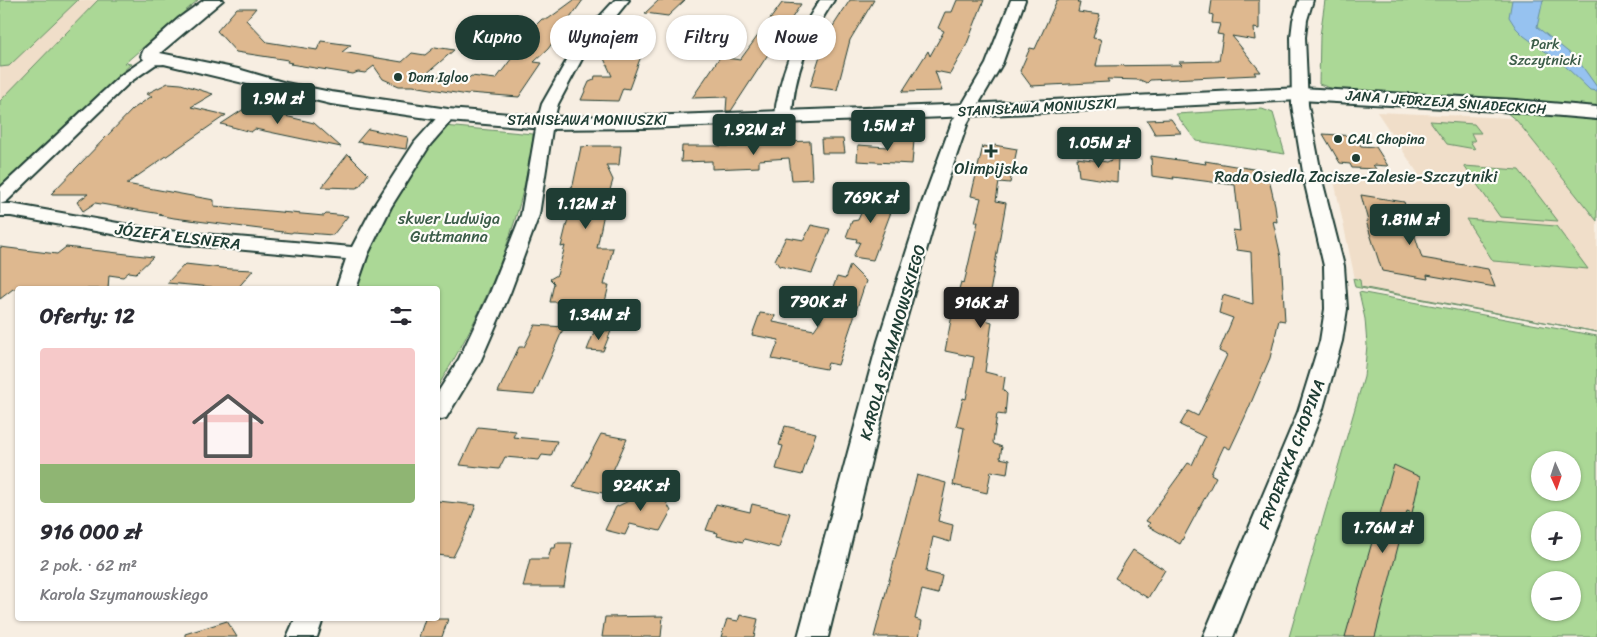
<!DOCTYPE html>
<html lang="pl">
<meta charset="utf-8">
<style>
:root{--surface:#fff;--page:#f2f2f3;--text:#2b2b33;--muted:#7c7c81;--line:#e1e1e2;--accent:#1f3d34}
body{margin:0;font-family:Sriracha,sans-serif;background:var(--page);color:var(--text);height:100vh;display:flex;flex-direction:column;font-size:19px;white-space:nowrap}
*{box-sizing:border-box;margin:0}
p{font-size:16px;color:var(--muted)}
.icon{flex:none;width:28px;height:28px;fill:none;stroke:currentColor;stroke-width:2;stroke-linecap:round;stroke-linejoin:round}
.map{position:relative;flex:1;overflow:hidden}
.drawer{position:absolute;left:15px;top:286px;width:425px;height:335px;display:flex;flex-direction:column;background:var(--surface);border-radius:5px;box-shadow:0 1px 4px #0004}
.drawer>*{flex:none}
.guide{position:absolute;left:455px;top:15px;width:475px;height:45px;display:flex;gap:10px}
.needle{width:32px;rotate:177deg}
.buttons{position:absolute;left:1531px;top:451px;display:grid;gap:10px}
.buttons a{display:grid;place-items:center;width:50px;height:50px;border-radius:50%;background:var(--surface);box-shadow:0 1px 4px #0004;font-size:25px}
.price{position:absolute;translate:-50% -42px;padding:0 11px;border-radius:5px;background:var(--accent);color:#fff;font-size:16px;line-height:32px;filter:drop-shadow(0 1px 2px #0008)}
.price::after{content:'';position:absolute;left:50%;top:30px;width:15px;height:11px;margin-left:-8px;background:inherit;clip-path:polygon(0 0,100% 0,50% 100%)}
.price.on{background:#222;color:#fff}
ul{padding:0;list-style:none}
li{display:grid;align-content:center;gap:10px;height:265px;padding:0 25px}
li+li{border-top:1px solid var(--line)}
li span{display:grid;place-items:center;height:155px;border-radius:5px;color:#555}
li>.icon{margin-inline-start:auto}
span .icon{width:90px;height:90px;fill:#fffc;stroke-width:1}
li b{font-size:21px}
h2{display:flex;justify-content:space-between;align-items:center;height:60px;padding:0 25px;font-size:21px}
.pill{padding:0 18px;border-radius:22px;background:var(--surface);box-shadow:0 1px 4px #0004;font-size:18px;line-height:45px}
.pill.on{background:var(--accent);color:#fff}
.map>svg:first-child{display:block}
.built{fill:#f0dec9}
.green{fill:#abd896;stroke:#658a65;fill-rule:evenodd}
.water{fill:#96c2f0;stroke:#668da5}
.building{fill:#deb88f;stroke:#1f3d34}
.lines{fill:none;stroke-linecap:round;stroke-linejoin:round}
.minor-casing{stroke:#1f3d34;stroke-width:4}
.tertiary-casing{stroke:#1f3d34;stroke-width:4}
.minor{fill:#fdfcf7;fill-rule:evenodd}
.tertiary{fill:#fdfcf7;fill-rule:evenodd}
.poi-dot{fill:#1f3d34;stroke:#fdfcf7;stroke-width:2}
.labels{text-anchor:middle;stroke-width:4.5;stroke-linejoin:round;paint-order:stroke}
.far-park-label{font-size:14px;fill:#3b5c48;stroke:#fdfcf7}
.far-poi-label{font-size:14px;fill:#1f3d34;stroke:#fdfcf7;text-anchor:start}
.far-street-label{font-size:14px;fill:#1f3d34;stroke:#fdfcf7}
.poi-label{font-size:16px;fill:#1f3d34;stroke:#fdfcf7}
.park-label{font-size:16px;fill:#3b5c48;stroke:#fdfcf7}
.street-label{font-size:16px;fill:#1f3d34;stroke:#fdfcf7}
</style>
<div class="map">
<svg width="1597" height="637" viewBox="0 0 1597 637">
<rect width="100%" height="100%" fill="#f7eee2"/>
<filter id="ink" filterUnits="userSpaceOnUse"><feTurbulence type="fractalNoise" baseFrequency=".02" numOctaves="2"/><feDisplacementMap in="SourceGraphic" scale="10" xChannelSelector="R" yChannelSelector="G"/><feConvolveMatrix kernelMatrix="1 2 1 2 8 2 1 2 1" color-interpolation-filters="sRGB"/></filter>
<g filter="url(#ink)">
<path class="built" d="M0 0H162L0 146Z
M1377 112 1512 118 1517 121 1597 221V331L1361 287 1360 280 1355 279 1332 171 1423 181Z"/>
<path class="green" d="M0 0H78L9 66 0 67Z
M98 0H198L125 63 131 64 0 186V101Z
M1325 0H1597V109L1505 100 1333 89 1319 84 1320 36Z
M1262 109 1273 113 1285 154 1196 141 1176 114Z
M1506 112 1597 120V221L1517 121Z
M1430 121 1474 124 1481 133H1471L1475 141H1470L1475 149 1447 144Z
M444 126 533 134V138C521 227 485 310 438 386V289H354C372 229 407 176 444 126Z
M1464 166 1519 170 1558 221 1500 217Z
M1466 219 1556 226 1588 269 1493 261Z
M1353 278 1360 280 1361 287 1597 332 1355 287Z
M1359 292 1597 336V637H1289L1364 377 1367 345 1365 319ZM1540 460H1572V492H1540ZM1540 520H1572V552H1540ZM1540 580H1572V612H1540Z"/>
<path class="water" d="M1512 0H1543L1537 27 1577 59 1597 87V91L1590 90 1564 65 1524 36 1516 28 1509 17Z"/>
<path class="building" d="M574 0H583L548 49 534 62 542 63 519 97 469 93 468 95 413 86H399L383 79 374 66 365 73 358 72 353 74 290 64 292 63 287 62 288 60 236 52 217 31 237 8H256L246 20 267 42 317 50 321 41 351 45 342 52 402 62 412 53 425 55 435 47 454 50 425 75 467 80 471 76 496 79 518 50H515L530 28H533L542 19H548Z
M659 0H685L668 16 645 13Z
M850 0H874L850 40 837 90 810 87 826 37Z
M957 0H984L966 46 950 74 935 71 942 91 902 92 928 51 930 56 944 31 938 28 945 12H952Z
M1057 0H1078L1077 3H1080L1078 12 1100 15 1093 38 1100 39 1101 42 1096 66 1182 65 1179 62 1219 61 1223 35 1217 34 1220 24 1212 23 1213 15 1210 14 1212 0H1259V29L1254 28 1255 40 1232 36 1261 72H1254L1256 75 1150 80 1147 83 1140 80 1107 79 1109 82 1031 86 1020 71 1030 48 1035 49Z
M782 3 801 4 731 111H726L727 97 692 98 720 57 740 60Z
M601 52 641 56 629 89 623 88 618 101 581 100 589 82 594 80 595 76H612Z
M168 83 181 84 213 94 191 107 226 115 126 184 214 200V206L324 216 326 214 348 216 333 235 293 232 291 233 174 218 159 215 161 214 95 203 83 211 77 202 88 194H51L133 109 152 96 146 94Z
M250 105 285 113 281 115 314 123 341 147 255 129 251 132 221 124Z
M1171 119 1181 133 1155 134 1147 120Z
M368 129 408 137 406 149 357 142Z
M1323 134 1355 136 1361 146 1376 147 1388 166 1373 165 1376 169 1352 168 1350 164 1340 163Z
M821 139H843L845 153H822Z
M888 139 914 140 912 164 857 161 858 145 887 147Z
M786 140V142L810 141 812 179 792 180 789 158 759 160V167L712 169V161L681 162 682 146H727Z
M994 145 1017 149 1010 183 999 182 996 201 1006 203 985 320 992 322 985 372 1005 377 1003 390 1007 394 1005 415 997 414 993 442 994 444 1002 447 1000 458 1009 460 1007 474 991 471 987 493 953 485 964 428 956 426 963 398 966 399 974 357 945 351 953 310 961 282 964 283 966 275 978 222H975L981 198 971 196 983 146 994 148Z
M594 146H621L619 165H606L613 180 606 203 597 248H613L604 285H609L605 302H550L554 283 550 279 557 275 565 246 561 247 573 198H561L573 185 581 147Z
M348 154 368 174 360 186 356 188 322 187Z
M1151 156 1206 164 1205 161 1265 171V174L1268 175 1275 205 1277 222 1273 221 1281 257 1285 321 1279 320 1270 358 1245 417 1230 449 1224 446 1211 474 1216 477 1180 544 1148 526 1150 523 1146 521 1188 463 1192 465 1205 437 1180 425 1188 411 1198 416 1227 355 1219 351 1233 318 1219 313 1223 295 1253 304 1251 252 1237 250 1233 230 1240 231 1235 185 1173 177 1174 179 1152 176Z
M1118 157 1117 182 1079 176 1077 158 1107 162Z
M870 192 897 196 873 260 853 257 860 242H856L857 239 846 237 852 221 858 220Z
M1361 195 1404 202 1422 258 1488 269 1495 287 1427 275 1428 279 1382 271 1366 221H1368Z
M811 225 830 229 812 273 779 266 775 260 786 237 804 240Z
M0 247 57 254 66 247 153 257 136 273 129 272 123 277 109 275 108 289H13L0 299Z
M185 264 231 269 253 270 237 289H211L212 287 167 283Z
M850 265 866 281 838 365 828 363 826 369 772 359 779 340 752 335 760 313 775 315 773 322 814 330 821 320 837 277 845 279Z
M535 325 564 327 534 395 498 392 519 347H524Z
M595 330 611 331 603 351 587 350Z
M785 426 816 433 802 475 776 469 783 446 779 445Z
M478 427 516 431 513 437 557 441 551 456 542 455 539 460 505 457 499 469 460 465Z
M601 434 627 439 603 493 573 487Z
M1394 465 1420 477 1412 513 1407 511 1375 637H1345Z
M917 475 946 483 938 521 953 525 950 542 933 537 926 572 942 576 938 594 922 590 915 619 922 621 919 637H874Z
M646 487 667 491 664 498 671 511 660 531 630 524 625 535 605 530 616 507 643 494Z
M438 501 476 505 466 531 453 557 438 555Z
M716 504 750 512 752 504 790 513 779 548 744 539 743 542 717 536 718 533 706 530Z
M556 543H572L564 587H523L530 559H548L551 548H555Z
M1133 550 1165 570 1148 598 1115 578Z
M740 615 758 619 754 637H721L727 619 738 621Z
M663 616 661 637H602L605 617Z
M425 619H448L442 637H419Z
M227 621 237 637H185V634Z"/>
<g class="lines">
<g class="minor-casing">
<path id="minor" d="M615 0H629L583 57 558 104 553 123 539 215 510 293 480 362 446 418 438 420V392L459 359 490 293 521 215 537 123 542 104 571 53 591 26Z
M820 0H834C810 36 794 72 792 116L790 119H778C774 114 776 104 778 97 784 61 800 30 820 0Z
M1011 0H1025L1002 64 968 122 939 206 900 341 828 637H798L878 341 921 206 952 122 986 64Z
M1299 0H1313L1307 20 1305 37 1308 105 1323 184 1344 266 1347 309 1342 341 1322 412 1233 637H1203L1298 412 1320 341 1325 309 1324 266 1305 184 1292 105 1291 37 1293 20Z
M154 55 159 56 161 59 159 62 130 82 6 202 0 204V188L120 76 149 56Z
M448 110 454 112 456 115 430 145 391 207 368 254 356 289H336L346 259 157 242 11 216H0V204H11L157 230 352 247 373 207 415 142 442 112Z
M295 619H323L317 637H287Z"/>
</g>
<g class="tertiary-casing">
<path id="tertiary" d="M204 0H223L160 53 238 69 286 83 331 92 448 109 545 117 644 116 946 105 1300 88 1516 100 1597 107V119L1516 112 1300 100 946 117 644 128 545 129 448 121 331 104 164 64C154 65 147 64 141 56L144 49 179 18Z"/>
</g>
<use href="#minor" class="minor"/>
<use href="#tertiary" class="tertiary"/>
</g>
</g>
<g class="poi-dot">
<circle cx="398" cy="77" r="5"/>
<circle cx="1338" cy="139" r="5"/>
<path d="M988.5 143.5h5v5h5v5h-5v5h-5v-5h-5v-5h5z"/>
<circle cx="1356" cy="158" r="5"/>
</g>
<g class="labels">
<g class="far-park-label">
<text x="1545" y="49">Park<tspan x="1545" dy="16">Szczytnicki</tspan></text>
</g>
<g class="far-poi-label">
<text x="408" y="82">Dom Igloo</text>
<text x="1348" y="144">CAL Chopina</text>
</g>
<g class="far-street-label">
<text transform="translate(1446 102) rotate(4)" y="5">JANA I JĘDRZEJA ŚNIADECKICH</text>
<text transform="translate(1037 107) rotate(-3)" y="5">STANISŁAWA MONIUSZKI</text>
<text x="587" y="125">STANISŁAWA MONIUSZKI</text>
</g>
<g class="poi-label">
<text x="991" y="174">Olimpijska</text>
<text x="1356" y="182">Rada Osiedla Zacisze-Zalesie-Szczytniki</text>
</g>
<g class="park-label">
<text x="449" y="224">skwer Ludwiga<tspan x="449" dy="18">Guttmanna</tspan></text>
</g>
<g class="street-label">
<text transform="translate(178 236) rotate(7)" y="6">JÓZEFA ELSNERA</text>
<text transform="translate(892 342) rotate(-74)" y="6">KAROLA SZYMANOWSKIEGO</text>
<text transform="translate(1291 454) rotate(-69)" y="6">FRYDERYKA CHOPINA</text>
</g>
</g>
</svg>
<div class="buttons">
<a><svg class="needle" viewBox="-14 -14 28 28"><path d="M0-13l5 13h-10z" fill="#e53935"/><path d="M0 13l5-13h-10z" fill="#7c7c81"/></svg></a>
<a>+</a>
<a>−</a>
</div>
<b class="price" style="left:278px;top:125px">1.9M zł</b>
<b class="price" style="left:888px;top:152px">1.5M zł</b>
<b class="price" style="left:754px;top:156px">1.92M zł</b>
<b class="price" style="left:1099px;top:169px">1.05M zł</b>
<b class="price" style="left:871px;top:224px">769K zł</b>
<b class="price" style="left:586px;top:230px">1.12M zł</b>
<b class="price" style="left:1410px;top:246px">1.81M zł</b>
<b class="price" style="left:818px;top:328px">790K zł</b>
<b class="price on" style="left:981px;top:329px">916K zł</b>
<b class="price" style="left:599px;top:341px">1.34M zł</b>
<b class="price" style="left:641px;top:512px">924K zł</b>
<b class="price" style="left:1383px;top:554px">1.76M zł</b>
<div class="guide">
<a class="pill on">Kupno</a>
<a class="pill">Wynajem</a>
<a class="pill">Filtry</a>
<a class="pill">Nowe</a>
</div>
<section class="drawer">
<h2>Oferty: 12<svg class="icon" aria-label="filters" viewBox="0 0 24 24"><path d="M4 7h16M4 17h16"/><circle cx="9" cy="7" r="2"/><circle cx="15" cy="17" r="2"/></svg></h2>
<ul>
<li><span style="background:linear-gradient(#f6c9c9 75%,#8fb573 0)"><svg class="icon" aria-label="home" viewBox="0 0 24 24"><path d="M3 11l9-7 9 7M6 9v11h12V9"/></svg></span><div><b>916 000 zł</b><p>2 pok. · 62 m²</p><p>Karola Szymanowskiego</p></div></li>
</ul>
</section>
</div>
